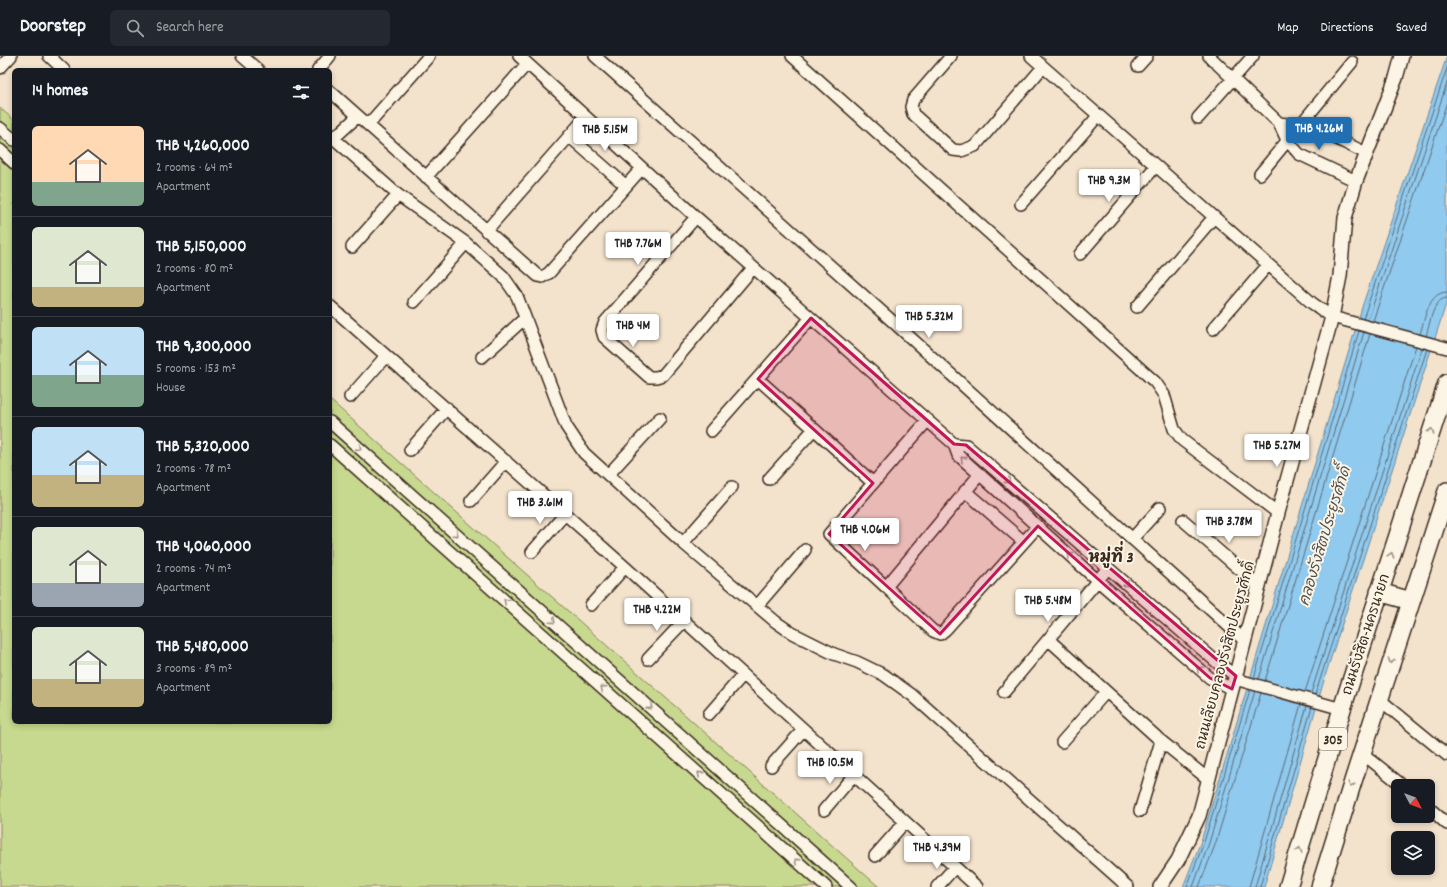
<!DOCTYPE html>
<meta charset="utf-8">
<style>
:root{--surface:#171b24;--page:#242831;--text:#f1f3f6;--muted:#9ea1a6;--line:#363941;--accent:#1f6fb2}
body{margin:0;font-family:Dekko,"Playpen Sans Thai",sans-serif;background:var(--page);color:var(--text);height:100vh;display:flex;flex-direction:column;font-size:15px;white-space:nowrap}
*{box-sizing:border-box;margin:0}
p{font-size:13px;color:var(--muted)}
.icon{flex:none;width:22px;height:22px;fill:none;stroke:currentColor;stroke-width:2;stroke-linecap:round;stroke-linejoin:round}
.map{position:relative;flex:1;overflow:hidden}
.drawer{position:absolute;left:12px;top:12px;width:320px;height:656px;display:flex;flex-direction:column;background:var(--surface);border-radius:6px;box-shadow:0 2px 6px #0003}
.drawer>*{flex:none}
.needle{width:26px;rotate:131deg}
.buttons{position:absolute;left:1391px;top:723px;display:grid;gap:8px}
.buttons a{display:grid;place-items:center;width:44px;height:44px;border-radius:6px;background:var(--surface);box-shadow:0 2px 6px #0003;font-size:20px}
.price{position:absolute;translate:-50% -34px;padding:0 9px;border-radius:4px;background:#fff;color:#222;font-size:13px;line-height:26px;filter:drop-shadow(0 1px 2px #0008)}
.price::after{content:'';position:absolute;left:50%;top:24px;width:12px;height:9px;margin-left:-6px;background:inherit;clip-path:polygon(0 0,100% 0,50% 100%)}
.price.selected{background:var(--accent);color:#fff}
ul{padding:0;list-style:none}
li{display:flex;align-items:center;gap:12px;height:100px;padding:0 20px}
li+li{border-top:1px solid var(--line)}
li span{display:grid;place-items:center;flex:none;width:112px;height:80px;border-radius:6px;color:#555}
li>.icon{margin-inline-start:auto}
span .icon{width:48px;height:48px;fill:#fffc;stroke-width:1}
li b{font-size:17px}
h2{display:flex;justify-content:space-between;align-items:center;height:48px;padding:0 20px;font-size:17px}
header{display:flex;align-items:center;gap:24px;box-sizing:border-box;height:56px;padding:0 20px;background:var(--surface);border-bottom:1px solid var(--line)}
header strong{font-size:19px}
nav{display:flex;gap:22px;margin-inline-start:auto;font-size:14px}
.search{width:280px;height:36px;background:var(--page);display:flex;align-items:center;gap:10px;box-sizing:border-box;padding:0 14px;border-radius:6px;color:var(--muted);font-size:15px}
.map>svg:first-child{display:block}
.green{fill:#c7d98e;stroke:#818256}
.water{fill:#90caef;stroke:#6e8a9b}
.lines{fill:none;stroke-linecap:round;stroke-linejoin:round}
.shore{stroke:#5d6a72;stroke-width:1}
.minor-casing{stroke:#3b2a1e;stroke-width:14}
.tertiary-casing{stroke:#3b2a1e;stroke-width:16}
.primary-casing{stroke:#3b2a1e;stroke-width:20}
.minor{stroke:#fcf5e5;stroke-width:11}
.tertiary{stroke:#fcf5e5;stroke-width:13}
.primary{stroke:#fcf5e5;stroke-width:17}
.oneway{stroke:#9c9082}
.marked{fill:#c2185b;fill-opacity:0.2;stroke:#c2185b;stroke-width:3;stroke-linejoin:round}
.labels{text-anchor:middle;stroke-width:4;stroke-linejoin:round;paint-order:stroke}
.shield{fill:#fcf5e5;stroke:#75675a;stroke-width:1}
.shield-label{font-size:13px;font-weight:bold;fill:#3b2a1e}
.street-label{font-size:14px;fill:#3b2a1e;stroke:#fcf5e5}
.water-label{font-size:15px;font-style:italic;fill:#505252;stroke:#fcf5e5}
.quarter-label{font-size:16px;font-weight:bold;fill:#3b2a1e;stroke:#fcf5e5}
</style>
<header>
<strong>Doorstep</strong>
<div class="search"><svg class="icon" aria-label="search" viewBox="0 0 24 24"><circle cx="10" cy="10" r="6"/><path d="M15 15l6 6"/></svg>Search here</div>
<nav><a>Map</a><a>Directions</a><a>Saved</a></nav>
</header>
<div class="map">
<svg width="1447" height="831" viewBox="0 0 1447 831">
<rect width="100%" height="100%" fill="#f3e2cc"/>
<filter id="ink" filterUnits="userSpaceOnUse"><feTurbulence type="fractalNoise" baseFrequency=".025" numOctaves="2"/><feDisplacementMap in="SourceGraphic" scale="8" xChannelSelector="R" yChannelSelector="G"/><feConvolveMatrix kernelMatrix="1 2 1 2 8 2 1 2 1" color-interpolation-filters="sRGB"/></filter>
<g filter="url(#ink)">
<path class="green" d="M0 52 14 64V666H330V344L879 831H0Z"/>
<path class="water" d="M1447 0V245L1327 614 1264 831H1183L1201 785 1363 248Z"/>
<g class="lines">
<path class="shore" d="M1363 263 1447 12
M1368 264 1447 27
M1373 265 1447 46
M1420 278C1425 263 1428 236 1447 236
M1426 280C1430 268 1433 242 1447 242
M1254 622 1359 275
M1259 623 1364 276
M1265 625 1370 278
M1305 636 1416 290
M1311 637 1422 292
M1315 639 1427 293
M1187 831 1204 786 1250 634
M1193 831 1209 787 1255 635
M1199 831 1215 789 1261 637
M1249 831 1301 648
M1255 831 1307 650
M1260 831 1312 651"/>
<g class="minor-casing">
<path id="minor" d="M49 0 64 14
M242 0 258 14
M519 0 696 161 954 388 958 399 1097 524 1210 622 1232 633
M595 0 891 264 1245 585
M792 0 1155 326 1164 339 1174 373 1182 384 1278 457
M951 0 913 44 911 51 913 58 953 94 961 95 975 90 1043 11
M1031 0 1312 247 1332 261 1447 292
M1209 0 1279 67 1287 84 1299 98 1356 125
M1138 10 1147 0
M0 12 11 0
M318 14 330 0
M330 35 538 220 542 221 549 217 642 112
M1198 62 1253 0
M1279 67C1316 70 1334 82 1366 97
M368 69 429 0
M0 72 14 84
M330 79 398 139 466 187 503 220 517 240 566 370 584 397 683 487 776 566 792 577 834 598 857 606 884 619 912 639 1128 831
M569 80 626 130
M334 82 358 60
M0 94 14 107
M1260 118 1352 6
M426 121 527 8
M1021 148 1098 60
M696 161 605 266 602 274 604 281 649 321H656L663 319 753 212
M486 175 586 61
M352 191 398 139
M1080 198 1156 110
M414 246 466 187
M330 250 625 511 977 831
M1137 251 1214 161
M1213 273 1268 209
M482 301 525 262
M758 323 814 373
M350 341 386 300
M330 366 851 831
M711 375 811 262
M954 388 966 389 1219 608 1236 620
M330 389 826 831
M410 394 447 352
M980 418 886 531 933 575 940 578 945 574 1038 470
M608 419 660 362
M769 423 814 373 873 427
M965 435 1024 486
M471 445 506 405
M1183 464 1260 531
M1132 483 1160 452
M683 487 732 431
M532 496 565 458
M886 531 829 478 928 364
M591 549 625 511
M757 550 805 494
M1049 584 1161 685 1140 755
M648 603 684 565
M1235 623 1342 653
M1004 636 1108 512
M1379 643 1447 699
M709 658 743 619
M1161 685 1208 723
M1062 686 1106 636
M1362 697 1403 730
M771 710 803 674
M1428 751 1447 768
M824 754 853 720
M875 800 905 766
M937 831 955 811"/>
</g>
<g class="tertiary-casing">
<path id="tertiary" d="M1160 831 1178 804 1199 760 1278 457 1332 261 1340 220 1345 162 1356 125 1396 22 1402 0"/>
</g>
<g class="primary-casing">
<path id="primary" d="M1379 536 1411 545
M1288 831 1342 653 1447 327
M1320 831 1354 722 1447 435"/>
</g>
<use href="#minor" class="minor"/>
<use href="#tertiary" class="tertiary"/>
<use href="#primary" class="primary"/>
</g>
<defs><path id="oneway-chevron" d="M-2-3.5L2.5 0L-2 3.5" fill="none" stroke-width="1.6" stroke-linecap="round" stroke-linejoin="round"/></defs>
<g class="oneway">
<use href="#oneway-chevron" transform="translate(1431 375) rotate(-72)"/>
<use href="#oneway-chevron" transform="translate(359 392) rotate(42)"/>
<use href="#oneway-chevron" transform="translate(963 403) rotate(-139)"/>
<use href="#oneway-chevron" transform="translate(1008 425) rotate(41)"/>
<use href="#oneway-chevron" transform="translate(456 478) rotate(42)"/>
<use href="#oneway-chevron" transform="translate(1070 499) rotate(-137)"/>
<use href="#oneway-chevron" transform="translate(1391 499) rotate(-72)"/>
<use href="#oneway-chevron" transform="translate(1127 528) rotate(41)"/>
<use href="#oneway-chevron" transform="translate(506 545) rotate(-138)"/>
<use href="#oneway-chevron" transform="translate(553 565) rotate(42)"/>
<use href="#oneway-chevron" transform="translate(1391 605) rotate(108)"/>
<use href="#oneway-chevron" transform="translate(1199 613) rotate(-139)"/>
<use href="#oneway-chevron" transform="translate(603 632) rotate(-138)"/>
<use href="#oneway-chevron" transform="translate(650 651) rotate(42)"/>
<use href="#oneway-chevron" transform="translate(700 718) rotate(-138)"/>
<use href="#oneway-chevron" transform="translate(1351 729) rotate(107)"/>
<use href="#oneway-chevron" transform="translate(1299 794) rotate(-73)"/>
<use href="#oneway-chevron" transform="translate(797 805) rotate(-138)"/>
</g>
</g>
<path class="marked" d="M811 262 954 388 966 389 1236 620 1232 633 1210 622 1038 470 940 578 829 478 873 427 758 323Z"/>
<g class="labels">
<rect class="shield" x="1319" y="672" width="28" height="22" rx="3"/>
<g class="shield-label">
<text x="1333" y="688">305</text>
</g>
<g class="street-label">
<text transform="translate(1365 578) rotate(-72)" y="5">ถนนรังสิต-นครนายก</text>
<text transform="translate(1224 599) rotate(-75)" y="5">ถนนเลียบคลองรังสิตประยูรศักดิ์</text>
</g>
<g class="water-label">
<text transform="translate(1324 480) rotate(-73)" y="5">คลองรังสิตประยูรศักดิ์</text>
</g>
<g class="quarter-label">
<text x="1111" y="506">หมู่ที่ 3</text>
</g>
</g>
</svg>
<div class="buttons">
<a><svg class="needle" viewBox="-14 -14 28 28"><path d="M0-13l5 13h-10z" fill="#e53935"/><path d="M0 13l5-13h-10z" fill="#9ea1a6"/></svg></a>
<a><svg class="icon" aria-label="layers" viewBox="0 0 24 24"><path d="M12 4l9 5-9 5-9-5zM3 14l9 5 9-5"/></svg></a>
</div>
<b class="price selected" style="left:1319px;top:95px">THB 4.26M</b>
<b class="price" style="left:605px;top:96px">THB 5.15M</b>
<b class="price" style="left:1109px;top:147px">THB 9.3M</b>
<b class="price" style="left:638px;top:210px">THB 7.76M</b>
<b class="price" style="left:929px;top:283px">THB 5.32M</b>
<b class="price" style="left:633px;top:292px">THB 4M</b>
<b class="price" style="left:1277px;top:412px">THB 5.27M</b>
<b class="price" style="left:540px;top:469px">THB 3.61M</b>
<b class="price" style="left:1229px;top:488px">THB 3.78M</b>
<b class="price" style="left:865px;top:496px">THB 4.06M</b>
<b class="price" style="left:1048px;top:567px">THB 5.48M</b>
<b class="price" style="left:657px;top:576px">THB 4.22M</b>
<b class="price" style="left:830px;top:729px">THB 10.5M</b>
<b class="price" style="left:937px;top:814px">THB 4.39M</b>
<section class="drawer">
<h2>14 homes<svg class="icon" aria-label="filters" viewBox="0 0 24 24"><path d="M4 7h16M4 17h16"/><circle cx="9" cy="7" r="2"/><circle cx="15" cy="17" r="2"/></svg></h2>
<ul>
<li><span style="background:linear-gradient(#ffd9b3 70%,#7fa58c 0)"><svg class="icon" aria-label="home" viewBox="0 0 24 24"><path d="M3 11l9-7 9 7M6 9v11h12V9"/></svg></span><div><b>THB 4,260,000</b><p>2 rooms · 64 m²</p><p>Apartment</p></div></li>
<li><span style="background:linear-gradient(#dfe7d0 75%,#c2b280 0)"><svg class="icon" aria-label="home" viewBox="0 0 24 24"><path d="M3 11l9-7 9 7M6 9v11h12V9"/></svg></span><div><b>THB 5,150,000</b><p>2 rooms · 80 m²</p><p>Apartment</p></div></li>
<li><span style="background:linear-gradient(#bfe0f5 60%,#7fa58c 0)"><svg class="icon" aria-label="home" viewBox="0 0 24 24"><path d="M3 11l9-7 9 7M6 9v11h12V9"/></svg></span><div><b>THB 9,300,000</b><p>5 rooms · 153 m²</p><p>House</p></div></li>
<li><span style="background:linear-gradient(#bfe0f5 60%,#c2b280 0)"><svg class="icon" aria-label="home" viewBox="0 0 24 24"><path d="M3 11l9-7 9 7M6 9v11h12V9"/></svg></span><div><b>THB 5,320,000</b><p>2 rooms · 78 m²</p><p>Apartment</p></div></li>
<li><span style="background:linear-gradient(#dfe7d0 70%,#9aa5b1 0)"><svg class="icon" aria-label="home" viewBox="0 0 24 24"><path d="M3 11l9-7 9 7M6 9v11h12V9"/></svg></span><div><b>THB 4,060,000</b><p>2 rooms · 74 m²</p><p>Apartment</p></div></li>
<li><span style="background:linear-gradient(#dfe7d0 65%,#c2b280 0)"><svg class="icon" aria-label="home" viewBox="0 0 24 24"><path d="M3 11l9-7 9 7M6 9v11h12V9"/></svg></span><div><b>THB 5,480,000</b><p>3 rooms · 89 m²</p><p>Apartment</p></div></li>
</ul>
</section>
</div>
